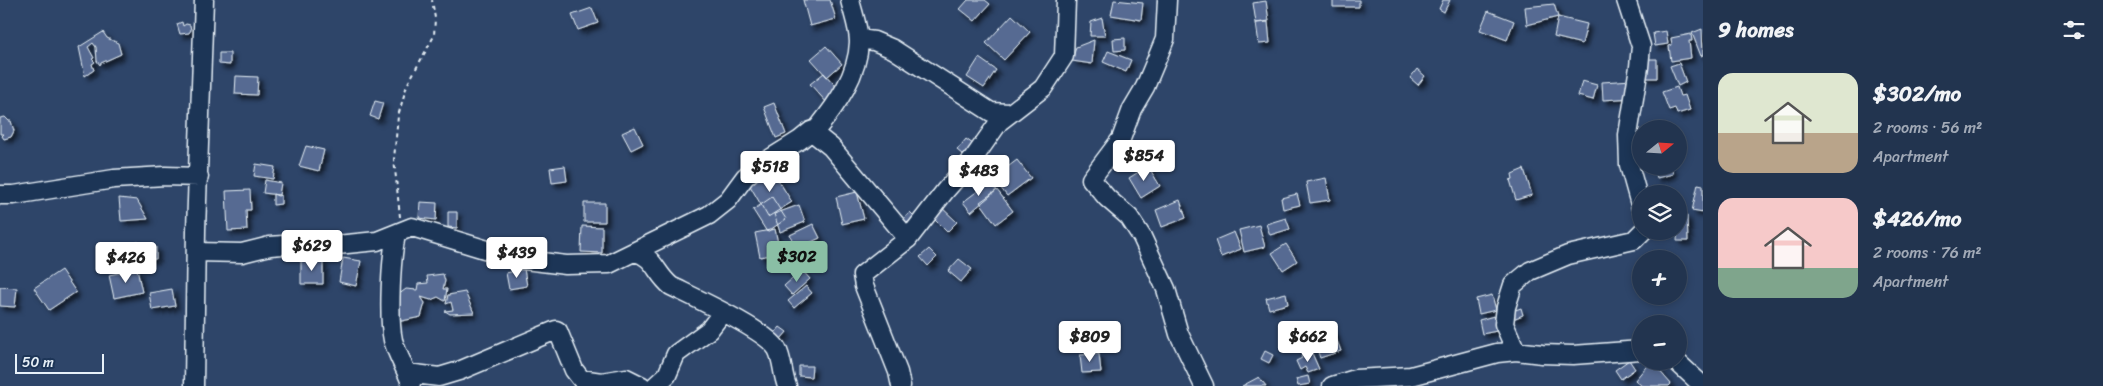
<!DOCTYPE html>
<meta charset="utf-8">
<style>
:root{--surface:#22344f;--page:#2a3c56;--text:#f1f3f6;--muted:#a2aab7;--line:#3f4f66;--accent:#8abfa5}
body{margin:0;font-family:Sriracha,sans-serif;background:var(--page);color:var(--text);height:100vh;display:flex;flex-direction:column;font-size:19px;white-space:nowrap}
*{box-sizing:border-box;margin:0}
p{font-size:16px;color:var(--muted)}
.icon{flex:none;width:28px;height:28px;fill:none;stroke:currentColor;stroke-width:2;stroke-linecap:round;stroke-linejoin:round}
.map{position:relative;flex:1;overflow:hidden}
.panel{display:flex;flex-direction:column;background:var(--surface);width:400px}
.panel>*{flex:none}
.needle{width:32px;rotate:72deg}
.controls{position:absolute;left:1632px;top:120px;display:grid;gap:10px}
.controls a{display:grid;place-items:center;width:55px;height:55px;border-radius:50%;background:var(--surface);box-shadow:0 2px 8px #0003,0 0 0 1px var(--line);font-size:25px}
.scale{position:absolute;left:15px;bottom:12px;width:89px;box-sizing:border-box;padding-left:5px;border:2px solid #e8f1f8;border-top:0;font-size:14px;line-height:18px;white-space:nowrap;color:#e8f1f8;-webkit-text-stroke:4px #1d3557;paint-order:stroke}
.price{position:absolute;translate:-50% -42px;padding:0 11px;border-radius:5px;background:#fff;color:#222;font-size:16px;line-height:32px;filter:drop-shadow(0 1px 2px #0008)}
.price::after{content:'';position:absolute;left:50%;top:30px;width:15px;height:11px;margin-left:-8px;background:inherit;clip-path:polygon(0 0,100% 0,50% 100%)}
.price.current{background:var(--accent);color:#111}
ul{padding:0;list-style:none}
li{display:flex;align-items:center;gap:15px;height:125px;padding:0 15px}
li span{display:grid;place-items:center;flex:none;width:140px;height:100px;border-radius:15px;color:#555}
li>.icon{margin-inline-start:auto}
span .icon{width:60px;height:60px;fill:#fffc;stroke-width:1}
li b{font-size:21px}
h2{display:flex;justify-content:space-between;align-items:center;height:60px;padding:0 15px;font-size:21px}
main{display:flex;flex:1;min-height:0}
.map>svg:first-child{display:block}
.building{fill:#566b92;stroke:#e8f1f8;filter:url(#shadow)}
.lines{fill:none;stroke-linecap:round;stroke-linejoin:round}
.minor-casing{stroke:#e8f1f8;stroke-width:21}
.path{stroke:#e8f1f8;stroke-width:2;stroke-dasharray:4 4;stroke-linecap:butt}
.minor{stroke:#1d3557;stroke-width:18}
</style>
<main>
<div class="map">
<svg width="1703" height="386" viewBox="0 0 1703 386">
<defs>
<filter id="shadow"><feDropShadow dx="4" dy="4" stdDeviation="2.5" flood-color="#0009"/></filter>
</defs>
<rect width="100%" height="100%" fill="#2e4569"/>
<filter id="ink" filterUnits="userSpaceOnUse"><feTurbulence type="fractalNoise" baseFrequency=".02" numOctaves="2"/><feDisplacementMap in="SourceGraphic" scale="10" xChannelSelector="R" yChannelSelector="G"/><feConvolveMatrix kernelMatrix="1 2 1 2 8 2 1 2 1" color-interpolation-filters="sRGB"/></filter>
<g filter="url(#ink)">
<path class="building" d="M803 0H830L836 19 810 26Z
M968 0H985L990 4 975 21 960 9Z
M1114 0 1143 3 1141 20 1111 15Z
M1333 0H1359V7H1333Z
M1443 0H1450L1444 12 1439 9Z
M1266 1 1269 21 1256 23 1253 3Z
M1554 4 1558 17 1527 25 1525 7Z
M592 8 598 23 578 30 572 15Z
M1488 11 1514 21 1507 40 1480 30Z
M1012 15 1030 32 1004 60 986 43Z
M1558 17 1587 24 1582 44 1554 37Z
M1102 18 1105 36H1090L1091 22Z
M182 22 183 26 186 24 190 25 191 30 189 33 180 34 177 24Z
M1268 22 1270 43 1259 44 1256 23Z
M1702 29 1703 55 1701 56 1692 33Z
M1666 31 1668 44 1655 46 1653 33Z
M103 32 107 38 118 43 121 54 101 63 100 65 97 61 96 47 93 43 88 47 94 58 92 59 95 62 92 64 94 70 85 76 79 47Z
M1691 34 1692 41H1689L1691 58 1671 61 1669 46 1672 45 1671 38Z
M1125 38V50L1114 51 1113 39Z
M1094 40 1092 64 1072 61 1076 47Z
M826 46 842 64 827 77 811 59Z
M1108 51 1131 60 1126 72 1103 62Z
M219 53H230V65L219 64Z
M979 58 996 70 984 88 967 77Z
M1644 59H1657V78H1644Z
M1679 63 1686 82 1678 86 1670 66Z
M1417 69 1425 76 1418 85 1410 78Z
M824 73 841 92 828 104 810 84Z
M236 76 258 77 257 95 235 94Z
M1632 80 1633 98 1603 100 1602 82Z
M1582 81 1597 85 1593 100 1578 96Z
M1677 87 1680 96 1685 95 1690 110 1677 114 1675 108 1669 110 1662 92Z
M375 101 383 103 378 119 370 116Z
M774 103 786 134 776 138 764 107Z
M5 117 9 121H11L14 131 11 137 4 139 2 136 4 134H0V118Z
M635 127 643 144 631 150 622 133Z
M966 139 977 147 968 159 957 150Z
M306 146 324 150 319 171 299 166Z
M1017 160 1031 178 1007 196 993 178Z
M256 164 275 167 273 179 254 176Z
M565 166 567 181 552 183 550 168Z
M1148 166 1160 186 1141 198 1129 178Z
M1654 166H1671L1673 174 1657 178Z
M1524 169 1532 195 1516 200 1510 180 1513 179 1512 174Z
M772 170 792 202 768 217 749 184Z
M1326 178 1330 200 1310 203 1306 182Z
M265 180 281 183 279 195 263 193Z
M987 184 997 190 971 212 963 202Z
M1698 184 1703 185V213L1692 211Z
M250 190 251 210H246L247 230 228 231 226 191Z
M997 190 1013 211 996 224 980 202Z
M857 192 864 219 842 224 836 197Z
M273 194 278 196 281 195V204L273 205Z
M1297 194 1300 205 1283 209 1281 198Z
M772 197 786 219 767 232 753 210Z
M119 198 137 200 148 219 121 221Z
M1180 200 1186 218 1162 227 1156 210Z
M420 202 437 203 436 220 419 218Z
M584 203H605V222H584Z
M799 205 805 222 780 232 774 214Z
M939 205 957 222 947 232 930 215Z
M448 212H457V228L448 227Z
M910 212 919 221 910 230 901 222Z
M1679 216H1687L1688 241H1677Z
M1286 218 1290 229 1270 235 1266 224Z
M813 224 820 238 796 249 790 235Z
M1259 225 1265 247 1244 252 1239 230Z
M582 226 602 227V253L581 252Z
M775 229 780 253 760 257 755 233Z
M1234 232 1241 249 1221 257 1215 240Z
M137 242 147 244V247H156V259H137Z
M1286 244 1297 261 1283 270 1272 253Z
M929 249 937 257 928 266 920 257Z
M343 258 361 261 356 286 339 282Z
M959 259 972 269 961 282 948 271Z
M301 260H323V284H301Z
M137 269 142 292 114 298 109 275Z
M524 269 527 286 509 289 506 273Z
M61 270 76 292 49 310 34 288Z
M802 270 810 279 792 295 784 286Z
M443 274 445 281 443 289H447L445 301 438 297 431 300 421 297 425 303 421 317 397 322 398 295 406 289 417 290 418 284 428 283 427 276Z
M806 286 812 293 794 308 788 301Z
M0 287 17 288 15 307 0 306Z
M172 289 175 306 152 310 149 293Z
M465 292 474 313 450 314 445 311 453 310 451 302 446 304 448 295Z
M1286 293 1288 304 1269 309 1266 298Z
M1492 295 1496 310 1479 314 1476 299Z
M1521 308 1523 315 1513 319 1510 312Z
M1494 316 1497 331 1482 334 1479 320Z
M780 327 787 332 781 339 775 333Z
M1333 330 1341 351 1320 358 1313 337Z
M1265 351 1273 355 1269 363 1261 359Z
M1311 351 1319 369 1308 373 1305 367 1300 370 1296 361 1302 358 1301 356Z
M1099 354 1101 372 1082 373 1080 355Z
M1629 360 1635 369 1621 379 1615 370Z
M1651 361 1671 384 1669 386H1642L1635 380Z
M799 366H812L811 377 799 376Z
M1308 376 1310 384 1298 386 1296 379Z
M1259 377 1266 386H1242Z"/>
<g class="lines">
<g class="minor-casing">
<path id="minor" d="M1167 0 1165 39 1158 56 1145 87 1132 109 1121 139 1091 179 1107 198 1129 217 1142 237 1166 289 1179 334 1204 386
M1626 0 1641 46 1639 67 1628 135 1629 165 1641 208
M859 39 874 41 893 49 991 112 1009 113
M811 131 831 147 908 239
M0 195H14L114 179 165 176 199 177
M396 235C391 258 388 317 393 340 397 355 406 369 411 383
M196 252 242 253 270 246 296 244 337 245 377 241 412 227 517 259 566 265 609 264 709 215 728 200 745 177 758 166 800 140 811 131 817 129C837 104 858 75 859 42 859 29 853 13 850 0
M635 252C655 257 655 273 671 286 693 297 766 330 777 349 783 360 782 374 787 386
M1516 351 1504 324 1506 307 1513 285 1530 271 1568 255 1634 240 1643 231
M1676 361 1703 386
M407 373 439 377 459 371 556 330 558 331 574 370 581 379 601 382 626 378 642 386
M194 386 196 230 204 0
M655 386 667 375 676 354 709 330 722 313
M901 386 898 372 864 286 862 275 908 239 945 191 973 159 999 122 1043 88 1064 56 1066 0
M1332 386 1355 379 1411 376 1497 353 1516 351 1542 354 1573 355 1641 350"/>
</g>
<path class="path" d="M400 217 394 159 398 116 407 85 434 36 435 18 432 0"/>
<use href="#minor" class="minor"/>
</g>
</g>
</svg>
<div class="controls">
<a><svg class="needle" viewBox="-14 -14 28 28"><path d="M0-13l5 13h-10z" fill="#e53935"/><path d="M0 13l5-13h-10z" fill="#a2aab7"/></svg></a>
<a><svg class="icon" aria-label="layers" viewBox="0 0 24 24"><path d="M12 4l9 5-9 5-9-5zM3 14l9 5 9-5"/></svg></a>
<a>+</a>
<a>−</a>
</div>
<div class="scale">50 m</div>
<b class="price" style="left:1144px;top:182px">$854</b>
<b class="price" style="left:770px;top:193px">$518</b>
<b class="price" style="left:979px;top:197px">$483</b>
<b class="price" style="left:312px;top:272px">$629</b>
<b class="price" style="left:517px;top:279px">$439</b>
<b class="price current" style="left:797px;top:283px">$302</b>
<b class="price" style="left:126px;top:284px">$426</b>
<b class="price" style="left:1090px;top:363px">$809</b>
<b class="price" style="left:1308px;top:363px">$662</b>
</div>
<section class="panel">
<h2>9 homes<svg class="icon" aria-label="filters" viewBox="0 0 24 24"><path d="M4 7h16M4 17h16"/><circle cx="9" cy="7" r="2"/><circle cx="15" cy="17" r="2"/></svg></h2>
<ul>
<li><span style="background:linear-gradient(#dfe7d0 60%,#b9a48a 0)"><svg class="icon" aria-label="home" viewBox="0 0 24 24"><path d="M3 11l9-7 9 7M6 9v11h12V9"/></svg></span><div><b>$302/mo</b><p>2 rooms · 56 m²</p><p>Apartment</p></div></li>
<li><span style="background:linear-gradient(#f6c9c9 70%,#7fa58c 0)"><svg class="icon" aria-label="home" viewBox="0 0 24 24"><path d="M3 11l9-7 9 7M6 9v11h12V9"/></svg></span><div><b>$426/mo</b><p>2 rooms · 76 m²</p><p>Apartment</p></div></li>
</ul>
</section>
</main>
